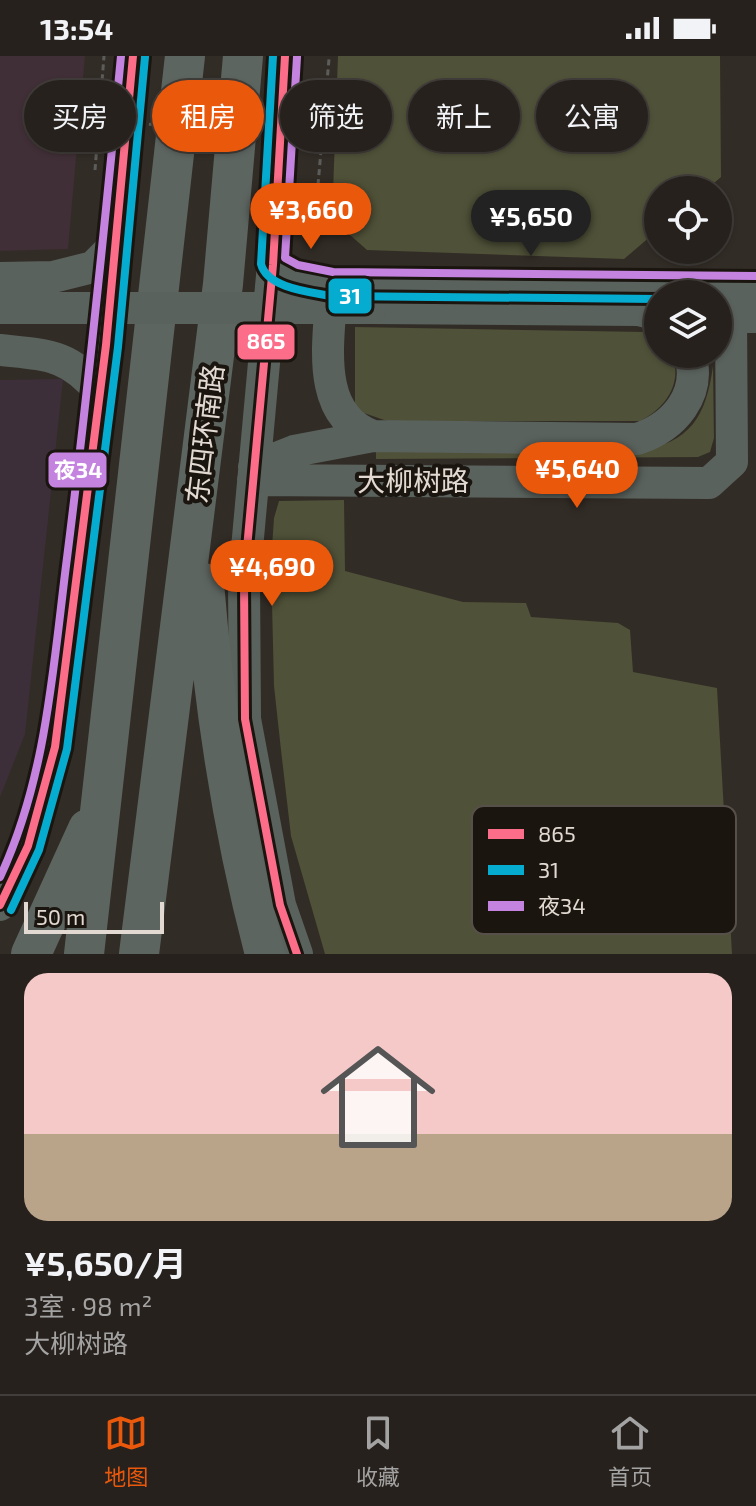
<!DOCTYPE html>
<html lang="zh">
<meta charset="utf-8">
<style>
:root{--surface:#26211c;--page:#2e2925;--text:#f1f3f6;--muted:#a4a3a3;--line:#423e3b;--accent:#ea580c}
body{margin:0;font-family:"Exo 2","Noto Sans SC",sans-serif;background:var(--page);color:var(--text);height:100vh;display:flex;flex-direction:column;font-size:30px;white-space:nowrap}
*{box-sizing:border-box;margin:0}
p{font-size:26px;color:var(--muted)}
.icon{flex:none;width:44px;height:44px;fill:none;stroke:currentColor;stroke-width:2;stroke-linecap:round;stroke-linejoin:round}
.map{position:relative;height:898px;overflow:hidden}
.sheet{display:flex;flex-direction:column;background:var(--surface);flex:1}
.sheet>*{flex:none}
.banner{position:absolute;left:24px;top:24px;width:708px;height:72px;display:flex;gap:16px}
.fabs{position:absolute;left:644px;top:120px;display:grid;gap:16px}
.fabs a{display:grid;place-items:center;width:88px;height:88px;border-radius:50%;background:var(--surface);box-shadow:0 2px 6px #0004,0 0 0 2px var(--line);font-size:40px}
.scale{position:absolute;left:24px;bottom:20px;width:140px;box-sizing:border-box;padding-left:8px;border:4px solid #e2dad2;border-top:0;font-size:22px;line-height:28px;white-space:nowrap;color:#e2dad2;-webkit-text-stroke:6px #1b1510;paint-order:stroke}
.price{position:absolute;translate:-50% -68px;padding:0 18px;border-radius:28px;background:var(--accent);color:#fff;font-size:26px;line-height:52px;filter:drop-shadow(0 2px 4px #0008)}
.price::after{content:'';position:absolute;left:50%;top:48px;width:24px;height:18px;margin-left:-12px;background:inherit;clip-path:polygon(0 0,100% 0,50% 100%)}
.price.selected{background:#222;color:#fff}
ul{padding:0;list-style:none}
li{display:grid;align-content:center;gap:16px;height:424px;padding:0 24px}
li+li{border-top:2px solid var(--line)}
li span{display:grid;place-items:center;height:248px;border-radius:24px;color:#555}
li>.icon{margin-inline-start:auto}
span .icon{width:144px;height:144px;fill:#fffc;stroke-width:1}
li b{font-size:34px}
.chip{padding:0 28px;border-radius:36px;background:var(--surface);box-shadow:0 2px 6px #0004,0 0 0 2px var(--line);font-size:28px;line-height:72px}
.chip.selected{background:var(--accent);color:#fff}
.status{display:flex;justify-content:space-between;align-items:center;height:56px;padding:0 40px;background:var(--surface);direction:ltr}
.status svg{height:22px;fill:currentColor}
.dock{display:flex;justify-content:space-around;align-items:center;height:112px;border-top:2px solid var(--line);background:var(--surface);font-size:22px;color:var(--muted)}
.dock a{display:grid;justify-items:center;gap:4px}
.dock .selected{color:var(--accent)}
.map>svg:first-child{display:block}
.commercial{fill:#402f36}
.education{fill:#3d2f3a}
.green{fill:#4f5138}
.lines{fill:none;stroke-linecap:round;stroke-linejoin:round}
.path{stroke:#5c5d5a;stroke-width:3;stroke-dasharray:6 4;stroke-linecap:butt}
.secondary{stroke:#5a625d;stroke-width:32}
.highway{stroke:#5d6560;stroke-width:40}
.path-bridge{stroke:#5c5d5a;stroke-width:3;stroke-dasharray:6 4;stroke-linecap:butt}
.secondary-bridge{stroke:#5a625d;stroke-width:32}
.bus-1-casing{stroke:#1b1510;stroke-width:14}
.bus-2-casing{stroke:#1b1510;stroke-width:14}
.bus-3-casing{stroke:#1b1510;stroke-width:14}
.bus-1{stroke:#fb6d88;stroke-width:8}
.bus-2{stroke:#06acd0;stroke-width:8}
.bus-3{stroke:#c483df;stroke-width:8}
.labels{text-anchor:middle;stroke-width:8;stroke-linejoin:round;paint-order:stroke}
.street-label{font-size:28px;fill:#e2dad2;stroke:#1b1510}
.key{fill:#1b1510;stroke:#57504a;stroke-width:2}
.key-label{font-size:22px;fill:#e2dad2}
.line-badge{stroke:#1b1510;stroke-width:3}
.badge-label{font-size:22px;text-anchor:middle;font-weight:bold;fill:#fff}
</style>
<div class="status"><b>13:54</b><svg viewBox="0 0 49 12"><path d="M0 12V9h3v3zM5 12V6h3v6zM10 12V3h3v9zM15 12V0h3v12zM26 1h20v11H26zM47 4h2v5h-2z"/></svg></div>
<div class="map">
<svg width="756" height="898" viewBox="0 0 756 898">
<rect width="100%" height="100%" fill="#322c26"/>
<path class="commercial" d="M0 0H85L68 193 0 195Z"/>
<path class="education" d="M63 323 25 678 0 741V324Z"/>
<path class="green" d="M338 0H720L721 121 706 134H658V174L624 203 367 194 332 163Z
M355 271 646 276 658 281V298H672C683 327 666 352 640 365H387L364 357 355 349Z
M713 310 714 382 710 396 698 401 376 403V394L638 395C690 387 706 361 713 310Z
M344 444 345 515 463 546 526 547 531 561 618 567 630 574 633 616 717 632 732 898H325L291 780 281 694 274 630 271 506 274 462 279 445Z"/>
<g class="lines">
<path class="path" d="M95 114 104 0
M318 129 329 3"/>
<path class="secondary" d="M285 0 273 209 244 525 245 663 280 849 297 898
M273 209 294 220 332 228 756 232
M0 222 53 221 93 211 116 188
M332 228C330 280 312 358 373 380
M371 252 639 254 658 259
M0 294C47 299 69 298 100 336
M254 411 294 395 373 380 637 383C674 371 702 339 690 298
M253 424 709 427 732 406 731 261H756
M0 849 28 790 55 691 106 289 133 0"/>
<path class="highway" d="M204 527C214 652 233 777 265 898
M31 898 88 773
M84 898 185 0
M139 898 223 228 243 0"/>
<path class="path-bridge" d="M99 65 322 79"/>
<path class="secondary-bridge" d="M0 252H371"/>
<g class="bus-1-casing">
<path id="bus-1" d="M285 0 273 209 244 525 245 663 280 849 297 898
M0 849 28 790 55 691 106 289 133 0"/>
</g>
<g class="bus-2-casing">
<path id="bus-2" d="M273 0 261 208C267 232 310 236 331 240L658 243
M11 854 39 794 67 693 118 291 145 1"/>
</g>
<g class="bus-3-casing">
<path id="bus-3" d="M297 1 285 202 298 209 333 216 756 220
M0 821C47 721 53 610 67 502 88 335 105 168 121 0"/>
</g>
<use href="#bus-1" class="bus-1"/>
<use href="#bus-2" class="bus-2"/>
<use href="#bus-3" class="bus-3"/>
</g>
<g class="labels">
<g class="street-label">
<text transform="translate(205 378) rotate(-83)" y="10">东四环南路</text>
<text x="413" y="435">大柳树路</text>
</g>
</g>
<rect x="472" y="750" width="264" height="128" rx="12" class="key"/>
<rect x="488" y="773" width="36" height="10" fill="#fb6d88"/>
<rect x="488" y="809" width="36" height="10" fill="#06acd0"/>
<rect x="488" y="845" width="36" height="10" fill="#c483df"/>
<g class="key-label">
<text x="538" y="786">865</text>
<text x="538" y="822">31</text>
<text x="538" y="858">夜34</text>
</g>
<g class="line-badge">
<rect x="327" y="221" width="46" height="38" rx="8" fill="#06acd0"/>
<rect x="236" y="267" width="60" height="38" rx="8" fill="#fb6d88"/>
<rect x="47" y="395" width="61" height="38" rx="8" fill="#c483df"/>
</g>
<g class="badge-label">
<text x="350" y="248">31</text>
<text x="266" y="293">865</text>
<text x="78" y="422">夜34</text>
</g>
</svg>
<div class="fabs">
<a><svg class="icon" aria-label="locate" viewBox="0 0 24 24"><circle cx="12" cy="12" r="6"/><path d="M12 2v4M12 18v4M2 12h4M18 12h4"/></svg></a>
<a><svg class="icon" aria-label="layers" viewBox="0 0 24 24"><path d="M12 4l9 5-9 5-9-5zM3 14l9 5 9-5"/></svg></a>
</div>
<div class="scale">50 m</div>
<b class="price" style="left:311px;top:195px">¥3,660</b>
<b class="price selected" style="left:531px;top:202px">¥5,650</b>
<b class="price" style="left:577px;top:454px">¥5,640</b>
<b class="price" style="left:272px;top:552px">¥4,690</b>
<div class="banner">
<a class="chip">买房</a>
<a class="chip selected">租房</a>
<a class="chip">筛选</a>
<a class="chip">新上</a>
<a class="chip">公寓</a>
</div>
</div>
<section class="sheet">
<ul>
<li><span style="background:linear-gradient(#f6c9c9 65%,#b9a48a 0)"><svg class="icon" aria-label="home" viewBox="0 0 24 24"><path d="M3 11l9-7 9 7M6 9v11h12V9"/></svg></span><div><b>¥5,650/月</b><p>3室 · 98 m²</p><p>大柳树路</p></div></li>
</ul>
</section>
<nav class="dock">
<a class="selected"><svg class="icon" aria-label="map" viewBox="0 0 24 24"><path d="M3 6l6-2 6 2 6-2v14l-6 2-6-2-6 2zM9 4v14M15 6v14"/></svg>地图</a>
<a><svg class="icon" aria-label="saved" viewBox="0 0 24 24"><path d="M7 4h10v16l-5-4-5 4z"/></svg>收藏</a>
<a><svg class="icon" aria-label="home" viewBox="0 0 24 24"><path d="M3 11l9-7 9 7M6 9v11h12V9"/></svg>首页</a>
</nav>
